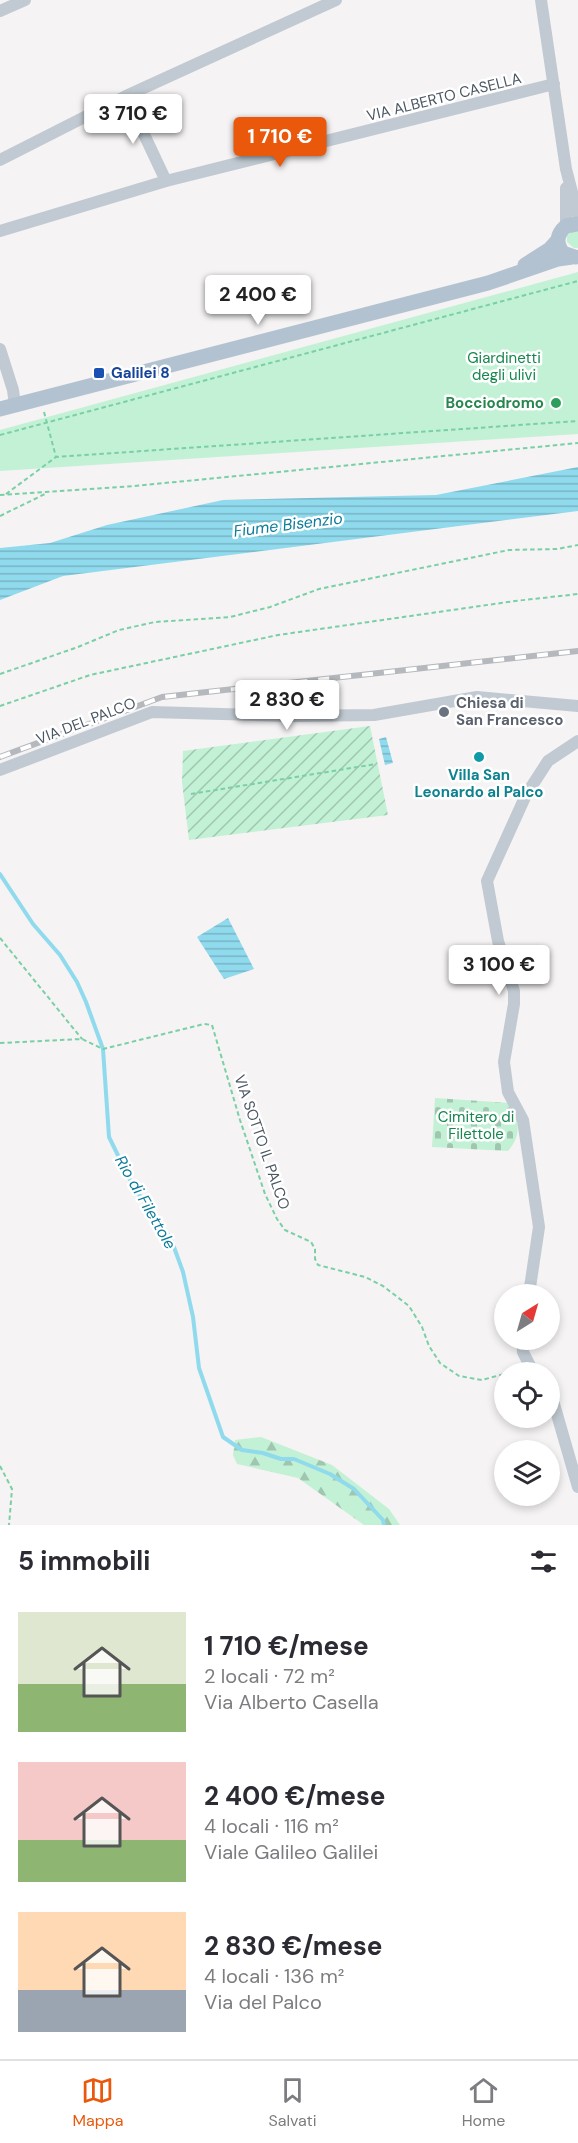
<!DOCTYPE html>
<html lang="it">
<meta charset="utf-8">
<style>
:root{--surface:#fff;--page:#f7f7f7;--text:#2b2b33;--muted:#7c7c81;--line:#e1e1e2;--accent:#ea580c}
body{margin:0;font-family:"DM Sans",sans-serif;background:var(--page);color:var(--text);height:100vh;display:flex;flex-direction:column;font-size:22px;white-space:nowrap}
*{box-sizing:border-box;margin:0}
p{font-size:20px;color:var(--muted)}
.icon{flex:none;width:33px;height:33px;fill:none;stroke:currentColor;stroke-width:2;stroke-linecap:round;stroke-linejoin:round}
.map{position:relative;height:1525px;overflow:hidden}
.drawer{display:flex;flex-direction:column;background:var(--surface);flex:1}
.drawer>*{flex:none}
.needle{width:39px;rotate:37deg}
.fabs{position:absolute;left:494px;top:1284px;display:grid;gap:12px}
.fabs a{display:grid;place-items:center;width:66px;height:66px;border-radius:50%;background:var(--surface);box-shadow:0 3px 9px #0003;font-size:30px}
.price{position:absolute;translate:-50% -51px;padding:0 14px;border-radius:6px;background:#fff;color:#222;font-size:20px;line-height:39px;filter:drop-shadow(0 2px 3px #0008)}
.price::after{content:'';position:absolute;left:50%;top:36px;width:18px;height:14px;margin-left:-9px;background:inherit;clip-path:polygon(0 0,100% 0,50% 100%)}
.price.current{background:var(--accent);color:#fff}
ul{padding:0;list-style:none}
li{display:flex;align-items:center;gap:18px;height:150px;padding:0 18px}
li span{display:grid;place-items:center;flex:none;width:168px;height:120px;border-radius:0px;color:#555}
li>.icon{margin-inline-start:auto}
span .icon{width:72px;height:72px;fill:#fffc;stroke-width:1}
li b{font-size:26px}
h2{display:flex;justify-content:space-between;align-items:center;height:72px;padding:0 18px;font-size:26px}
.tabs{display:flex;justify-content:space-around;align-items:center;height:84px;border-top:2px solid var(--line);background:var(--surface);font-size:16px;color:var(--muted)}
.tabs a{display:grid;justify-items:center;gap:3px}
.tabs .current{color:var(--accent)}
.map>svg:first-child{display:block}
.green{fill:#c3f1d5}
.forest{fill:url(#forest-firs)}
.cemetery{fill:url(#cemetery-stones)}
.garden{fill:url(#garden-furrows)}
.water{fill:url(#water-rules)}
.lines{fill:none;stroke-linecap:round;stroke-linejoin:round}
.stream{stroke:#90daee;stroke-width:4}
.path{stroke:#7ad0a6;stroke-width:2;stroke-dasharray:4.5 3;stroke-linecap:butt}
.minor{stroke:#c1cad2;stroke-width:12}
.major{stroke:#b3c2d1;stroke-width:15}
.rail-casing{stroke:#b5b8bd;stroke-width:6}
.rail{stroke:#fff;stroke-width:4;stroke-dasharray:11;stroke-linecap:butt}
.transit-dot{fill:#1a4fb4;stroke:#fff;stroke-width:2}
.leisure-dot{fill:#2e9e5b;stroke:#fff;stroke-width:2}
.worship-dot{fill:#6b7280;stroke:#fff;stroke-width:2}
.culture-dot{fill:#0f9aa8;stroke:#fff;stroke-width:2}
.labels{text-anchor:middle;stroke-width:5;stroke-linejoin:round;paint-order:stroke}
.street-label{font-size:15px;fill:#4a5661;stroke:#fff}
.park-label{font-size:15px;fill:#17864f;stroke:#fff}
.transit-label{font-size:15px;font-weight:bold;fill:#164399;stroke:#fff;text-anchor:start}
.leisure-label{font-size:15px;font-weight:bold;fill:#27864d;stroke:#fff;text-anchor:end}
.worship-label{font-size:15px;font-weight:bold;fill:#5b616d;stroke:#fff;text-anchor:start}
.culture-label{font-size:15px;font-weight:bold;fill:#0d838f;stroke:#fff}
.water-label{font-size:16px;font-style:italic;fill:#0c7c9b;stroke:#fff}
</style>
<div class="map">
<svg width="578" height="1525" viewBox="0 0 578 1525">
<defs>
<pattern id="forest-firs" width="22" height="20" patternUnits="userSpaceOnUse" patternTransform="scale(1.5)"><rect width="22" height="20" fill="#c3f1d5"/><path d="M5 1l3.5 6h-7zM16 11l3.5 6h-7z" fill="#a0c6b0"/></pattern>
<pattern id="cemetery-stones" width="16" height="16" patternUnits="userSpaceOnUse" patternTransform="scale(1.5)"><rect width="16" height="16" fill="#c3f1d5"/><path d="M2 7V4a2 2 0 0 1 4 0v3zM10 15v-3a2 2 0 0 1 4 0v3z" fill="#a0c6b0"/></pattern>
<pattern id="garden-furrows" width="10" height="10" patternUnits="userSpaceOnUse" patternTransform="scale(1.5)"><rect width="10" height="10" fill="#c3f1d5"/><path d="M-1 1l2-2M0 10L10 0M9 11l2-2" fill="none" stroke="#a0c6b0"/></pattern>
<pattern id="water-rules" width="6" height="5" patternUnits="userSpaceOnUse" patternTransform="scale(1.5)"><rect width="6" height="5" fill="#90daee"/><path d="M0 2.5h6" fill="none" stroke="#78b4c4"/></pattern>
</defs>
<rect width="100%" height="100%" fill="#f5f3f3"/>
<path class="green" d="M578 231V248H574L567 242V236L571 232Z
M578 272V434L0 471V430Z"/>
<path class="forest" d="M261 1437 332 1465 389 1509 400 1525H364L298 1478 237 1464 233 1455 235 1440Z"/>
<path class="cemetery" d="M435 1098 511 1103C519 1121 522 1135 508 1151L432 1147Z"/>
<path class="garden" d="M370 726 388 815 189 840 182 782 183 751Z"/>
<path class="water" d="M578 467V511L63 576 0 600V548L50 543 107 525 223 500 436 495Z
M386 737 393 763 385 765 379 739Z
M228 918 254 969 224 979 197 937Z"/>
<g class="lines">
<path class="stream" d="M0 874 33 924 60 955 77 982 86 1002 103 1049 109 1137 133 1186 171 1239 183 1272 193 1317 199 1368 223 1437 242 1450 263 1453 281 1459H294L330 1474 354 1489 383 1520 384 1525"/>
<path class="path" d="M44 412 56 457 578 421
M0 435 578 281
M6 494 56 457
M0 495 134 486 578 443
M0 516 47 493
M0 674 78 647 119 630 155 622 230 617 270 607 319 589 509 550 557 549 578 545
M0 706 90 675 278 635 515 601 578 594
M191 794 376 764
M0 938 82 1039
M0 1043 82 1039 103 1049 204 1024 212 1025 240 1120 265 1194 277 1219 285 1230 311 1242 315 1249V1259L318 1265 365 1277 383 1286 409 1306 422 1327 429 1346 440 1363 459 1376 482 1380 504 1374
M512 1372 520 1370
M0 1466 12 1489 9 1525"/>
<path class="minor" d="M541 0 566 169 578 215
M0 11 25 0
M126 96 166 181
M0 160 126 96 336 0
M566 226V188
M0 231 166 181 554 84
M0 349 13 390 15 405
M0 770 152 712 294 716 374 715 477 697 578 706
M529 1294 539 1227 523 1120 508 1092 504 1062 514 1004V991L498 941 487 881 526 795 548 761 578 741
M522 1340 523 1352 533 1372
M549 1396 554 1404 578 1487"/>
<path class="major" d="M575 257 563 253C555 243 557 234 566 226L578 224
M525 265 550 249 558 240
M0 409 488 283 558 259 572 257"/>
<g class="rail-casing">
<path id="rail" d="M0 757 162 697 578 651"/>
</g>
<use href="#rail" class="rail"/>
</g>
<rect class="transit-dot" x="93" y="367" width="12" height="12" rx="3"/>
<circle class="leisure-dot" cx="556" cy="403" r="6"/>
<circle class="worship-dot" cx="444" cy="712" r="6"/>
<circle class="culture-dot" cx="479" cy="757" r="6"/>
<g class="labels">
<g class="street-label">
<text transform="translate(444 97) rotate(-14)" y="5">VIA ALBERTO CASELLA</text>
<text transform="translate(86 721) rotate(-21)" y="5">VIA DEL PALCO</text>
<text transform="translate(262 1142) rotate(71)" y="5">VIA SOTTO IL PALCO</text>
</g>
<g class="park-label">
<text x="504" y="363">Giardinetti<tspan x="504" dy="17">degli ulivi</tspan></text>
<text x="476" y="1122">Cimitero di<tspan x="476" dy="17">Filettole</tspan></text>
</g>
<g class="transit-label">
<text x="111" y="378">Galilei 8</text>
</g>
<g class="leisure-label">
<text x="544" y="408">Bocciodromo</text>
</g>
<g class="worship-label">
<text x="456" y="708">Chiesa di<tspan x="456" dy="17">San Francesco</tspan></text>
</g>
<g class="culture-label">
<text x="479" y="780">Villa San<tspan x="479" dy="17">Leonardo al Palco</tspan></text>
</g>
<g class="water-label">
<text transform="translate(288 524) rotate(-7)" y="6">Fiume Bisenzio</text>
<text transform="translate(146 1202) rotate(60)" y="6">Rio di Filettole</text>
</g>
</g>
</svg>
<div class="fabs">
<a><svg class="needle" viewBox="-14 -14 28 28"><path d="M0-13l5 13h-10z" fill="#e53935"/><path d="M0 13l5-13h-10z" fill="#7c7c81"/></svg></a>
<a><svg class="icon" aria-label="locate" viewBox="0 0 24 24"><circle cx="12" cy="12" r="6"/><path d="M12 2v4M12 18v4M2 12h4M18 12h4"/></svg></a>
<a><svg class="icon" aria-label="layers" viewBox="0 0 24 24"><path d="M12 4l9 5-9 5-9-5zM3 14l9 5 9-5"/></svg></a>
</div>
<b class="price" style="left:133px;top:145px">3 710 €</b>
<b class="price current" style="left:280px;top:168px">1 710 €</b>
<b class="price" style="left:258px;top:326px">2 400 €</b>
<b class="price" style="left:287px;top:731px">2 830 €</b>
<b class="price" style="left:499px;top:996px">3 100 €</b>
</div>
<section class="drawer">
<h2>5 immobili<svg class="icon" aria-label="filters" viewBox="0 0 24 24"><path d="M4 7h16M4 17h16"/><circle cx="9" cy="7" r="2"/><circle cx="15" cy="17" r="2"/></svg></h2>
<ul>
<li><span style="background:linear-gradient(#dfe7d0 60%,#8fb573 0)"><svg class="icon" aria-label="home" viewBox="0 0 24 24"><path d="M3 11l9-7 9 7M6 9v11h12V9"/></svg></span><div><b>1 710 €/mese</b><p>2 locali · 72 m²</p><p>Via Alberto Casella</p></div></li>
<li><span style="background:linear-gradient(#f6c9c9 65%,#8fb573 0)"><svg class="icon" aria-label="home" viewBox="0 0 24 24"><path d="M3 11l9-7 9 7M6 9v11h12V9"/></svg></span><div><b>2 400 €/mese</b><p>4 locali · 116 m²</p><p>Viale Galileo Galilei</p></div></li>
<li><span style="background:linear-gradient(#ffd9b3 65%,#9aa5b1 0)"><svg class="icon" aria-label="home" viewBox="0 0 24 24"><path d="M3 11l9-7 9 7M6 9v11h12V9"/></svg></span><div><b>2 830 €/mese</b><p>4 locali · 136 m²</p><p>Via del Palco</p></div></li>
</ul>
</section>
<nav class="tabs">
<a class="current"><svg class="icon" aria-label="map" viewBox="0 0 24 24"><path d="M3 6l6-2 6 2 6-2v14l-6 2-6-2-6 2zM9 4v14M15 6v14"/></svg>Mappa</a>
<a><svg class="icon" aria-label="saved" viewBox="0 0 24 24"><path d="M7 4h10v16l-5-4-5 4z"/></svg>Salvati</a>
<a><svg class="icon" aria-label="home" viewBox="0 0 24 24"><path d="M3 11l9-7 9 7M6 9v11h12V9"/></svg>Home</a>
</nav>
